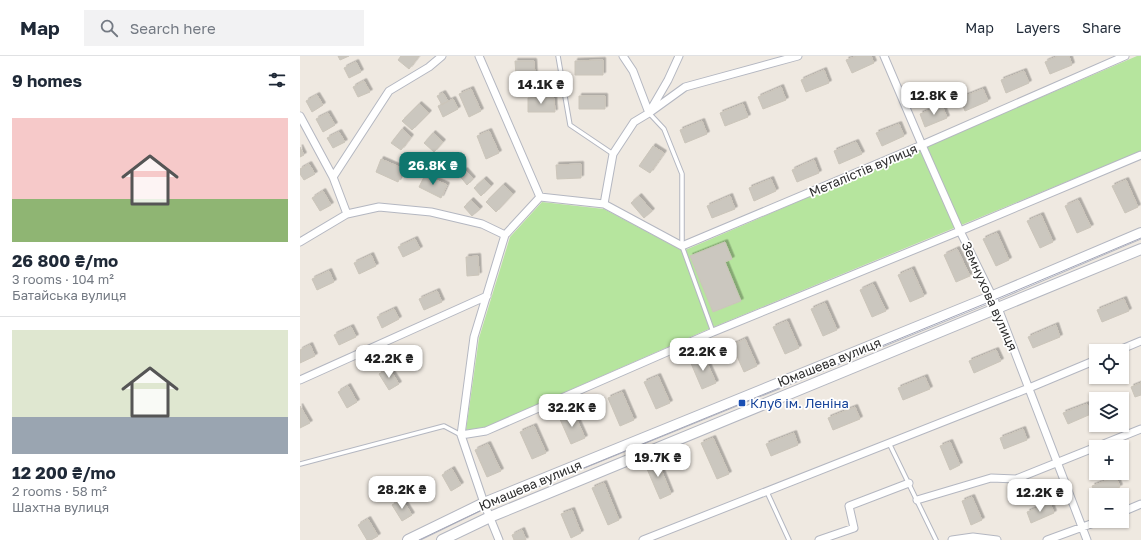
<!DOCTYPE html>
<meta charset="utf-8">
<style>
:root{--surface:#fff;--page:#f2f2f3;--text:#1f2937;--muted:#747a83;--line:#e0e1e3;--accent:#0f766e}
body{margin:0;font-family:"Golos Text",sans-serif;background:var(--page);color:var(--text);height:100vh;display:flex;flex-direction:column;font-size:15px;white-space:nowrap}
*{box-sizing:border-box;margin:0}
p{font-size:13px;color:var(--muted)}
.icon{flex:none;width:22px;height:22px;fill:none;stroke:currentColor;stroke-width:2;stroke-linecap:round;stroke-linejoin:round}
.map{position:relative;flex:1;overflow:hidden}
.sheet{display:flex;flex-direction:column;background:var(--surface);width:300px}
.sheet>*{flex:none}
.tools{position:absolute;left:789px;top:288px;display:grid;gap:8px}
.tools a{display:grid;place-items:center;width:40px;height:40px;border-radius:0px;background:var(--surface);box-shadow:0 1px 3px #0004;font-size:20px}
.price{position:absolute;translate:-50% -34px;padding:0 9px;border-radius:8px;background:#fff;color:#222;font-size:13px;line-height:26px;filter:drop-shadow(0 1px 2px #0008)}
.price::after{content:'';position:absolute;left:50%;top:24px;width:12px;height:9px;margin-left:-6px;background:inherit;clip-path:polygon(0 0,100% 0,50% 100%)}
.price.selected{background:var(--accent);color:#fff}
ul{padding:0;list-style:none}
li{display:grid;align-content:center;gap:8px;height:212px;padding:0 12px}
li+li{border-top:1px solid var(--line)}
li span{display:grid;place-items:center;height:124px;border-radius:0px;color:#555}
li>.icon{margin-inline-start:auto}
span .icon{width:72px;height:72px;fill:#fffc;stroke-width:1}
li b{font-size:17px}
h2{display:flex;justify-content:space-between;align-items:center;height:48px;padding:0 12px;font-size:17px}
header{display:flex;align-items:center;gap:24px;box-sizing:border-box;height:56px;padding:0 20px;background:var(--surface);border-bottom:1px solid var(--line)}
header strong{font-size:19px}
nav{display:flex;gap:22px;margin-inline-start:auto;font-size:14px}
.search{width:280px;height:36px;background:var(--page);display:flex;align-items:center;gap:10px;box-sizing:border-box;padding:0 14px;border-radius:0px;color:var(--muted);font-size:15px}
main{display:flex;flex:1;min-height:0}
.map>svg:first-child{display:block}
.grass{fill:#b6e59e}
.building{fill:#cbc7bf;stroke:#cbc5ba;filter:url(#shadow)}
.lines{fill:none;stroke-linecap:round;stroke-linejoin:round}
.lane-casing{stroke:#b4b7c1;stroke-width:5.5}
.street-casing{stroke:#b4b7c1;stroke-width:9}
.secondary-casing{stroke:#b4b7c1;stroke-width:12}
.lane{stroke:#fff;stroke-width:3.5}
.street{stroke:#fff;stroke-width:7}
.secondary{stroke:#fff;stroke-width:10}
.tram{stroke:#a3a6b8;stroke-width:1}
.transit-dot{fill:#1a4fb4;stroke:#fff;stroke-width:1.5}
.labels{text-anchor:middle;stroke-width:3.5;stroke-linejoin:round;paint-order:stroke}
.street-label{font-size:13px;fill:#2e2e2e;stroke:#fff}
.transit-label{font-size:13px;fill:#164399;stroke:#fff;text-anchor:start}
</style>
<header>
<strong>Map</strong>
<div class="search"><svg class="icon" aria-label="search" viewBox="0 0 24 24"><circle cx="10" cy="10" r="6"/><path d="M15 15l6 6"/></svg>Search here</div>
<nav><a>Map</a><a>Layers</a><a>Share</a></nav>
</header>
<main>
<section class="sheet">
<h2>9 homes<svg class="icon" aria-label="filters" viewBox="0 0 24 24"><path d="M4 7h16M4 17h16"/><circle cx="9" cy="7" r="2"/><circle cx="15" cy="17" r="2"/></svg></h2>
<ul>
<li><span style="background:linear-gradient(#f6c9c9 65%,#8fb573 0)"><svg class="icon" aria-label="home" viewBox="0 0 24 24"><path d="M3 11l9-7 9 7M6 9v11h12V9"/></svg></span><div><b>26 800 ₴/mo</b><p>3 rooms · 104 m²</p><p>Батайська вулиця</p></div></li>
<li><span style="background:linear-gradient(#dfe7d0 70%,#9aa5b1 0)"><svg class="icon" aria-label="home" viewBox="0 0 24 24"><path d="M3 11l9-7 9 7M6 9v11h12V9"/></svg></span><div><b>12 200 ₴/mo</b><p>2 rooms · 58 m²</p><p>Шахтна вулиця</p></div></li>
</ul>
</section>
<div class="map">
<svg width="841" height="484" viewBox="0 0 841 484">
<defs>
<filter id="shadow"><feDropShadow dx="2.5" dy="-2.5" stdDeviation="0" flood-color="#0004"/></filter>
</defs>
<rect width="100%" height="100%" fill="#efe9e1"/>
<path class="grass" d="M837 0H841V95L411 272 186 371 166 374 179 282 210 181 242 146 304 153 383 195Z"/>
<path class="building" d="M38 0H49L40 4Z
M101 0H119L109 13 98 4Z
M557 0H571L574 7 552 17 546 4Z
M758 0H769L772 9 750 18 745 6Z
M303 4V19H275V5Z
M215 5H234L235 20H216Z
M56 6 61 16 49 22 44 12Z
M524 14 529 27 506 36 501 24Z
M724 15 729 27 706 37 701 24Z
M64 25 70 36 58 41 53 31Z
M481 31 486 44 463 53 458 41Z
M171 33 181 55 169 61 159 38Z
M683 33 688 45 665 55 660 42Z
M143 37 148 45 142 49 137 40Z
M17 39 23 49 12 56 6 45Z
M279 40H305V53H279Z
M228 42H254L255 56H228Z
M153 43 158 53 143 61 138 50Z
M119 48 129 57 112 74 102 65Z
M443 48 448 61 425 70 420 57Z
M642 49 647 62 625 71 620 58Z
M28 57 35 69 23 76 16 63Z
M402 65 407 78 385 87 380 74Z
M599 68 604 80 582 90 576 77Z
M102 73 111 81 101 94 91 87Z
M189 75 199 97 186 103 177 80Z
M39 76 45 86 33 92 27 82Z
M133 77 143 86 134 96 124 87Z
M556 86 562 98 539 108 534 95Z
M353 90 364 97 350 117 339 110Z
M0 91 4 99 0 101Z
M150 99 160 107 152 119 141 112Z
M81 103 104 113 98 126 76 116Z
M514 104 519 117 497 126 492 114Z
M9 108 15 118 4 124 0 118V113Z
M281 108V122L257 123 256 109Z
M165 114 173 123 167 129 159 119Z
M125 119 147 129 141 142 119 131Z
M184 123 191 130 181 140 174 132Z
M471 123 476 135 454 145 449 132Z
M826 124 838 151 825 157 812 130Z
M203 129 213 138 196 156 186 146Z
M23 135 31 149 20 155 12 142Z
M339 140 352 155 344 162 331 147Z
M430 140 435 153 412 162 407 150Z
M171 144 180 153 172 160 164 151Z
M778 144 791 171 777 177 765 150Z
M741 159 753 186 740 192 727 165Z
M697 177 709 204 696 210 683 183Z
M115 183 120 193 103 201 98 191Z
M425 186 432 203 425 206 441 245 413 256 390 200Z
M657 193 670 220 656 226 644 199Z
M71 199 76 210 59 218 54 207Z
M178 200 179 219 167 220 166 201Z
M612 213 624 240 610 246 598 219Z
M29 215 34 226 17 234 12 223Z
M573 228 586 255 572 261 560 234Z
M137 235 142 246 124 254 119 243Z
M824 243 829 255 802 266 797 254Z
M525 247 537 274 523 280 511 253Z
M94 253 99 263 82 272 77 261Z
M487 265 499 292 485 298 473 271Z
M756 269 760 281 733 292 728 281Z
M51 271 56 281 39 289 34 279Z
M445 283 457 310 444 316 432 289Z
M10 289 15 300 0 307V294Z
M696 294 701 305 674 317 669 305Z
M404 300 416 327 402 333 390 305Z
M89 312 99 328 89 334 79 318Z
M358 320 370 347 356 353 344 326Z
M625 321 630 333 603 344 598 332Z
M841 327V339L835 341 831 331Z
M48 330 57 346 47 352 38 336Z
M322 336 334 364 320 370 308 342Z
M787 348 791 358 768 368 763 357Z
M0 350 10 367 0 372Z
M555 351 560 363 533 374 528 362Z
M273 355 285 382 271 388 259 361Z
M234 370 246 397 232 403 220 376Z
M723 373 727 384 704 393 700 382Z
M494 377 498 389 471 400 466 388Z
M413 382 429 418 417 423 401 387Z
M650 386 660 409 650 414 640 390Z
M188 388 201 415 187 421 175 394Z
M356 401 371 438 360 443 344 406Z
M152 413 161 429 151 435 142 419Z
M816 421 820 431 800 439H796L792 430Z
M304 427 319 464 308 469 292 432Z
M672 441 682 464 671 469 662 445Z
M102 443 112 459 102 465 92 449Z
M750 447 754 457 731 467 727 456Z
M272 454 281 477 271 482 261 458Z
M68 463 78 480 71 484H67L58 469Z
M222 474 226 484H214L212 479Z"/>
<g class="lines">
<g class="lane-casing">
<path id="lane" d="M258 0 270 69 313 98
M349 57 364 73 382 118V190L413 276
M589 387 636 484
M0 408 144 370 161 379
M467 436 489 484"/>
</g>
<g class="street-casing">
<path id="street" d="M179 0 240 141
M323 0 333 15 349 57
M584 0 622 89 660 175 698 252 787 484
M350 55 368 24 379 0
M0 60 33 121 47 158
M33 121 89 35 129 11 142 0
M304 148 313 98 334 66 349 57 385 31 498 0
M0 186 47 158 79 151 131 156 182 168 205 179
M817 295 841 285
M0 324 187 240
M161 379 186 375 413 276 660 175 841 99
M617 444 691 422 716 423 841 373
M822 456 841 448
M199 484 184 447 161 379 174 281 205 179 240 141 304 148 382 190 622 89 825 0
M343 484 729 332 796 304
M519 484 554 472 549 450 609 427
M652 484 673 481 697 484
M747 484 799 465"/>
</g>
<g class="secondary-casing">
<path id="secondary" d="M108 484 184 447 693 240 841 177
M142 484 190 461 841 193"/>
</g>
<use href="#lane" class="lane"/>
<use href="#street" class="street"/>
<use href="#secondary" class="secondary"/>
<path class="tram" d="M119 484 186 452 694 244 841 182"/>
</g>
<rect class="transit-dot" x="438" y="343" width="8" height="8" rx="2"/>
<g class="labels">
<g class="street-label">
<text transform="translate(563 114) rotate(-23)" y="5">Металістів вулиця</text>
<text transform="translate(690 240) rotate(66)" y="5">Земнухова вулиця</text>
<text transform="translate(529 306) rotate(-22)" y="5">Юмашева вулиця</text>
<text transform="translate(230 429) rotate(-23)" y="5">Юмашева вулиця</text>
</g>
<g class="transit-label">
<text x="450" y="352">Клуб ім. Леніна</text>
</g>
</g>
</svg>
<div class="tools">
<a><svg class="icon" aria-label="locate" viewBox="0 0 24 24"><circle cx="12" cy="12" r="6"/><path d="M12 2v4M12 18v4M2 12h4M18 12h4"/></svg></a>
<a><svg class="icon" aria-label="layers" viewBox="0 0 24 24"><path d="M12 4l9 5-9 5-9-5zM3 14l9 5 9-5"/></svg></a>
<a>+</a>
<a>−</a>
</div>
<b class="price" style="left:241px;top:49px">14.1K ₴</b>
<b class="price" style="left:634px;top:60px">12.8K ₴</b>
<b class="price selected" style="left:133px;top:130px">26.8K ₴</b>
<b class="price" style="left:403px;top:316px">22.2K ₴</b>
<b class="price" style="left:89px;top:323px">42.2K ₴</b>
<b class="price" style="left:272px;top:372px">32.2K ₴</b>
<b class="price" style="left:358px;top:422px">19.7K ₴</b>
<b class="price" style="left:102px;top:454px">28.2K ₴</b>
<b class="price" style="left:740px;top:457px">12.2K ₴</b>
</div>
</main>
